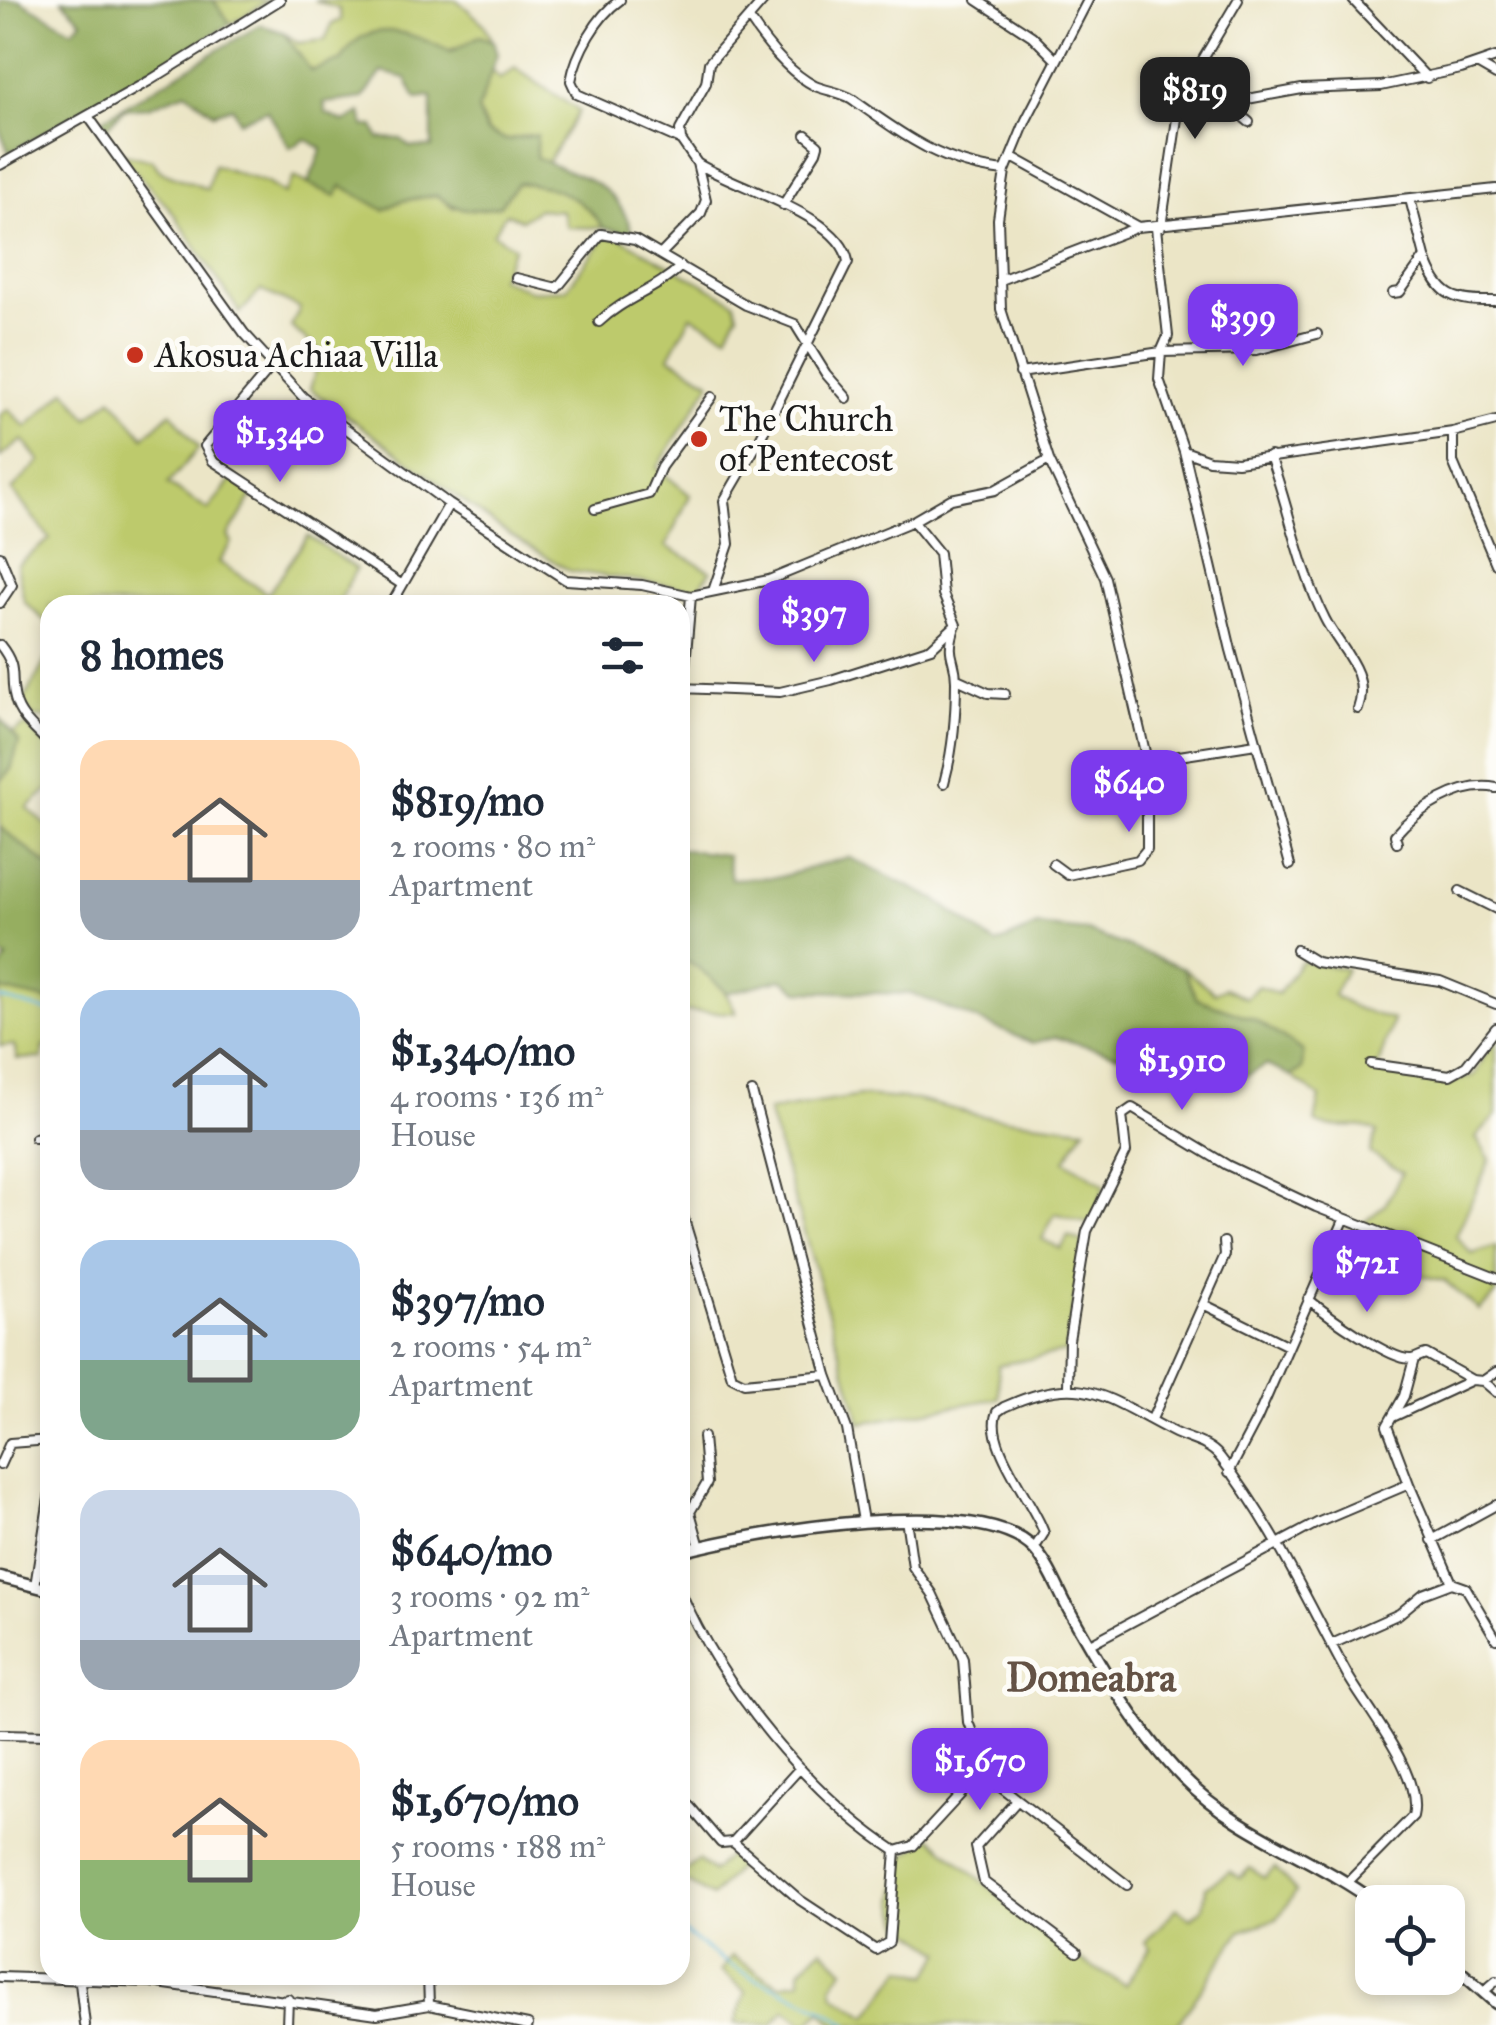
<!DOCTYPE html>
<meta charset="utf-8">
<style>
:root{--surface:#fff;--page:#f2f2f3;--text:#1f2937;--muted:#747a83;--accent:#7c3aed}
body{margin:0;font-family:"IM FELL Great Primer",serif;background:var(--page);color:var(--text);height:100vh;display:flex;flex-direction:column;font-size:38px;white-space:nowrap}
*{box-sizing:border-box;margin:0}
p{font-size:32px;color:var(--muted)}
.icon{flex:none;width:55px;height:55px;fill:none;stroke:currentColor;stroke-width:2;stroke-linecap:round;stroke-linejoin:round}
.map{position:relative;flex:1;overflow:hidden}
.side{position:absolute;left:40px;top:595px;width:650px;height:1390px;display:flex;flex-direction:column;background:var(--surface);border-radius:30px;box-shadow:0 5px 15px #0003}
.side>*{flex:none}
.tools{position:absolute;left:1355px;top:1885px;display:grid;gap:20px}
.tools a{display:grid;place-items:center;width:110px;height:110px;border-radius:20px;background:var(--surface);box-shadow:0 5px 15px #0003;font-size:50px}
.price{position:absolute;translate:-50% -85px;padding:0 22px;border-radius:20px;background:var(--accent);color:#fff;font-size:32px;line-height:65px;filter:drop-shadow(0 2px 5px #0008)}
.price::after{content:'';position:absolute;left:50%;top:60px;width:30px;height:22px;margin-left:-15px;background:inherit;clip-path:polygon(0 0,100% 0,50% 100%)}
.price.selected{background:#222;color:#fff}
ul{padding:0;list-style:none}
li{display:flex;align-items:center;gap:30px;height:250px;padding:0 40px}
li span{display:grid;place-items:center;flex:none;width:280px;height:200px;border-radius:30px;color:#555}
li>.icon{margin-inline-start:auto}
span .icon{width:120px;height:120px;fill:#fffc;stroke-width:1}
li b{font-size:42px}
h2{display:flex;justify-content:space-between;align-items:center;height:120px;padding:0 40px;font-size:42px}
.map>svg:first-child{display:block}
.green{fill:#bdca6c;stroke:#6c7344;stroke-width:2.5}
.forest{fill:#96ae60;stroke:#59653e;stroke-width:2.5;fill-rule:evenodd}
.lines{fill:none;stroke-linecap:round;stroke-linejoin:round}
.stream{stroke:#65bce2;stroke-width:2.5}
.street-casing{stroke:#3b3a36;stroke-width:12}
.secondary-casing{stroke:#3b3a36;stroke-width:15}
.street{stroke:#fff;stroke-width:8}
.secondary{stroke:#fff;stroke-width:10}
.poi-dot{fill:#c8321e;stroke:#fdfcf7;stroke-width:4}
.labels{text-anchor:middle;stroke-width:10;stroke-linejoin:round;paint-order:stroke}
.poi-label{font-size:35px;fill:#1c1c1c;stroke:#fdfcf7;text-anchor:start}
.quarter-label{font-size:40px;font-weight:bold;fill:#645245;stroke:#fdfcf7}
</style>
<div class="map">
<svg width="1496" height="2025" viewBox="0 0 1496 2025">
<rect width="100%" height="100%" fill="#fdfcf7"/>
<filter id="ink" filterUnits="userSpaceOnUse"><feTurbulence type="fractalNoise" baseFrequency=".01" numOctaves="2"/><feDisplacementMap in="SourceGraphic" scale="20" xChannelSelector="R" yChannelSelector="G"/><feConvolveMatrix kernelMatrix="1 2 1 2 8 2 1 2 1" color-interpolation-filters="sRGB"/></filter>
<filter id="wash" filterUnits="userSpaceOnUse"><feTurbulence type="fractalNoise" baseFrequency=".0048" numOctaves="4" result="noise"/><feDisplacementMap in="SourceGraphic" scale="40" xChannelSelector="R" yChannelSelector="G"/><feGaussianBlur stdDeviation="2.25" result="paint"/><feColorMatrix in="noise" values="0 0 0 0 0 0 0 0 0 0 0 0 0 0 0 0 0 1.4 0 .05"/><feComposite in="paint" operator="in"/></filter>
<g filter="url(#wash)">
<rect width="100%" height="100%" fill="#ebe5c6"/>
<path class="green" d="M213 0H269L231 24Z
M314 0H457L484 24 493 41 479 36C438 67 363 53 311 71L283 32 298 43 325 40 332 24 341 20 339 9Z
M515 68 579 111 547 163 536 157 529 135 506 140 488 132 478 111 490 69 500 79Z
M118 153 152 160 160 171 207 189 214 165 267 183 284 194 294 177 335 195 342 185 384 209 401 201 437 195 453 208 506 195 517 183C553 184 583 197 604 228L567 227 562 211 538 209 521 220 506 213 493 234 514 247 500 278 531 291 566 289 605 237 620 238 735 302 738 314 727 335 691 316 669 357 711 382 657 468 690 495 666 546 711 571 698 589 570 571 507 533 310 389 321 352 291 327 300 308 261 290 240 313 172 211Z
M66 390 88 418 112 398 144 437 171 412 199 448 168 484 208 510 232 479 253 495 228 536 232 542 219 562 268 594 308 536 356 569 337 605H50V626L24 601 17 565 50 539 12 490 40 461 23 440 0 457V415L8 409 26 427Z
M50 652V718H33L23 702Z
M26 725 50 749V788L27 808 50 828V867L0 827V781L11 769 19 742 12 733Z
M680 959C706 969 726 987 736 1013L680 1011Z
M1301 961 1346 969 1333 995 1353 1007 1393 1020 1377 1069 1449 1082 1474 1076 1496 1036V1115L1476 1138 1490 1159 1456 1236 1472 1254 1496 1246V1295L1479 1310 1445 1281 1420 1275 1386 1256 1356 1229 1385 1205 1402 1173 1370 1153 1377 1132C1357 1120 1334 1133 1315 1122L1320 1097 1291 1076 1302 1069 1254 1019 1197 999 1183 968 1215 993 1225 988 1246 998 1258 986 1278 994Z
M0 988 50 1001V1046H43L42 1058 17 1059 14 1045 0 1046Z
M860 1096 917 1100 982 1116 1085 1128 1065 1160 1105 1185 1092 1224 1055 1213 1042 1239 1061 1249 1068 1236 1084 1242 1066 1352 998 1365 999 1398 861 1423 768 1111Z
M930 1837 1068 1953 1125 1985 1150 1948 1145 1942 1177 1908 1190 1919 1203 1908 1206 1887 1230 1871 1240 1878 1250 1868 1264 1878 1275 1868 1296 1892 1277 1919 1241 1931 1177 2025H835L821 2011 806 2025 785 2010 772 2025 735 2023 746 1992 721 1971 732 1956 779 1985 800 1981V1970L822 1948 844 1969 832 1986 834 1995 868 2016 903 1968 928 1976 942 1952 902 1925 895 1901 903 1857Z
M732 1851 743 1862 712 1897 686 1882 680 1890V1871L684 1873 698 1860 713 1872Z"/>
<path class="forest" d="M0 0H19L73 30 82 21 62 0H213L231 24 9 153 0 131Z
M260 25 283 32 311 71 342 60C365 12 415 34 451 52L479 36 493 41 497 54 478 111 487 132 506 140 537 135 536 157C582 180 614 177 633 234L604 228C583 197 553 184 517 183L500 206C475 212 457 212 437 195L401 201 384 210 342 186 336 196 308 184 322 149 306 139 290 148 267 110 239 121 232 107 214 113 186 92 148 107 124 109 104 130 101 120ZM382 72 406 78 416 99 432 97V147H410L401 139 379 138 374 126H364L361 113 344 122 326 113 324 103 363 98Z
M0 718 19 741 11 769 0 781Z
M0 827 50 867V1001L1 990 0 970 7 958 0 955Z
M680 849 727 855 731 879 780 877 848 857 935 899 996 944 1037 926 1087 931 1183 968 1197 999 1254 1019 1303 1051 1302 1069 1291 1076 1266 1065 1239 1080 1199 1071 1203 1045 1165 1037 1158 1066 1055 1037 1033 1043 913 994 799 991 782 979 728 993 695 965 680 959Z"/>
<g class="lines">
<path class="stream" d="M0 998 50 1012
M680 1929C706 1950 734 1970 766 1983 796 1996 821 2006 848 2025"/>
</g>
</g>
<g filter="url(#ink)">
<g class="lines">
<g class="street-casing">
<path id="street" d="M620 0C597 16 576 53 571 81L577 94 681 140
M977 0 1032 36 1055 59
M1353 0 1427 78
M750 20C766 44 788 72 815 86 827 91 841 92 852 99 903 135 940 164 1005 171
M1477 64 1496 75
M1180 98 1231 102 1302 89 1381 86 1461 69 1496 57
M1225 102 1249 122
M88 116 244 333 303 397 449 504 566 580 642 585 691 596 769 580 913 521 951 499 995 490 1049 460
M1012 157 1138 227
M697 163C733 187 842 215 848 262L759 441 724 501 729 544 713 591
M0 165 149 81 280 0
M783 205 816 152 818 145 806 135
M1161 227 1180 98 1238 0
M1156 228 1168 336 1161 352 1159 379 1184 451 1231 650 1290 865
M661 254 701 213 706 200 697 163 681 140 680 130 706 83 709 63 764 0
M1425 257C1439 297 1454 302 1496 301
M516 278 557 288 601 234 635 240 746 305 795 324 826 374 847 398
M1000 280 1138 227 1496 189
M1393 293 1400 292 1425 257 1410 199
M599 322C624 298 657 290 681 266
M272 366 205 446 213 461 401 584
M1020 373 1161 352 1257 350 1317 334
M1453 432V462L1496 564
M1184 451 1209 460 1237 462 1453 432 1496 421
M1270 456C1289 508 1300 570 1325 619 1340 649 1371 673 1358 709
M595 509 649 494 661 467 712 397
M0 556 12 585 0 603
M391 605 449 504
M0 645C19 669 9 676 15 699 20 719 37 730 50 745
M957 679 988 693 1005 694
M680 688 780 692 831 680 931 648 956 625 943 594 939 553 913 521
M683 688 691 596
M1147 761 1256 744
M944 783C953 751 956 713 956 681 956 656 945 658 955 627
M1397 843 1395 835C1417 809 1461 781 1496 788
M1053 864 1068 875 1138 860 1147 849V761L1105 578 1049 460 1001 309 998 219 1005 171 1026 120 1088 0
M1460 891 1496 909
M1296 950 1316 962 1440 981 1496 1004
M1371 1064 1450 1075 1466 1066 1496 1028
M752 1092 827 1375 847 1429 863 1521
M35 1138 50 1135
M680 1206 732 1377 744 1383 827 1375
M1308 1299C1325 1313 1390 1361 1412 1359 1417 1358 1421 1355 1426 1354L1472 1380 1483 1381 1496 1372
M1203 1304 1288 1346
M1483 1381 1496 1392
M1068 1386 1069 1340 1087 1231 1126 1152 1122 1115 1132 1108 1227 1165 1316 1207 1496 1278
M1395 1416 1472 1380
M1152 1419 1225 1255 1224 1242
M0 1465 10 1443 50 1440
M1229 1472 1257 1419 1344 1220
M1409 1484 1387 1426 1404 1396 1414 1359
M906 1519 913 1567 932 1593 963 1659 968 1722 990 1779 1127 1885
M1432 1540 1496 1505
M700 1547 690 1512 707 1483 703 1437
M1034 1549 1044 1533C1035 1504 983 1443 997 1412L1004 1407C1083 1371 1104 1397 1173 1432 1189 1440 1208 1442 1220 1457 1272 1523 1307 1601 1347 1674 1366 1708 1423 1775 1413 1816L1348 1882
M35 1586 50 1492
M680 1590C721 1686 809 1794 896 1851L913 1846 984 1769
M1090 1644 1317 1523 1409 1484 1452 1583
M1332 1644 1399 1614 1423 1594 1452 1583 1466 1588 1496 1639
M0 1734 50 1735
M680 1795 721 1843 733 1842 800 1768
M1016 1802 976 1847 984 1882 1077 1952
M733 1842 800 1900 876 1950 889 1942 896 1851
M152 1975 151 1982 377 2014 429 2005 428 1975
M0 1977 151 1982
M80 1983 85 2025
M1483 1992 1496 1981
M429 2005 528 2025
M287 2025 288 1999"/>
</g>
<g class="secondary-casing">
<path id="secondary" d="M680 1552C751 1533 983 1491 1035 1550 1050 1567 1058 1590 1069 1610 1102 1668 1137 1731 1184 1779 1238 1834 1314 1857 1375 1902
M0 1577 50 1590
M1448 1961 1496 2003"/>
</g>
<use href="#street" class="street"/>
<use href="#secondary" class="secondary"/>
</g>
</g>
<g class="poi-dot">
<circle cx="135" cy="355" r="10"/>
<circle cx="699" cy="439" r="10"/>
</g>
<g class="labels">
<g class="poi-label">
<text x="155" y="367">Akosua Achiaa Villa</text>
<text x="719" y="431">The Church<tspan x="719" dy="40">of Pentecost</tspan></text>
</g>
<g class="quarter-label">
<text x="1091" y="1691">Domeabra</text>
</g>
</g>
</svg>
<div class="tools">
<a><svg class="icon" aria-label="locate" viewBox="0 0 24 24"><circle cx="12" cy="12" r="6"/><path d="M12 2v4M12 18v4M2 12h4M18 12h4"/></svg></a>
</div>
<b class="price selected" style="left:1195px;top:142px">$819</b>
<b class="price" style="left:1243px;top:369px">$399</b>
<b class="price" style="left:280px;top:485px">$1,340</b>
<b class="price" style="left:814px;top:665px">$397</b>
<b class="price" style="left:1129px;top:835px">$640</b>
<b class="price" style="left:1182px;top:1113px">$1,910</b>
<b class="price" style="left:1367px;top:1315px">$721</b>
<b class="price" style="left:980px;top:1813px">$1,670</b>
<section class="side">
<h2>8 homes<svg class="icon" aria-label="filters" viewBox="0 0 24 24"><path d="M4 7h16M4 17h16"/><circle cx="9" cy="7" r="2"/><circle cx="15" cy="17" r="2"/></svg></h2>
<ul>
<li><span style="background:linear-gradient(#ffd9b3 70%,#9aa5b1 0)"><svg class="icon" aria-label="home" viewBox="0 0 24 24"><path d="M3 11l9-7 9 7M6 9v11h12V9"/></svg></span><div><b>$819/mo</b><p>2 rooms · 80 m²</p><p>Apartment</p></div></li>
<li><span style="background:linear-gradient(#a9c7e8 70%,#9aa5b1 0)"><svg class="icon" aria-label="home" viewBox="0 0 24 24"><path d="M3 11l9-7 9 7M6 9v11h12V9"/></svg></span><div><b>$1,340/mo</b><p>4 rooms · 136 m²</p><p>House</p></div></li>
<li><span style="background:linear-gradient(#a9c7e8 60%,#7fa58c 0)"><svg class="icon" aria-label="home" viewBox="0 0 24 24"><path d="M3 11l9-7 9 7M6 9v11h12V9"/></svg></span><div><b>$397/mo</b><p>2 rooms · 54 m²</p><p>Apartment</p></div></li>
<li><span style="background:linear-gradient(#c9d6e8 75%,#9aa5b1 0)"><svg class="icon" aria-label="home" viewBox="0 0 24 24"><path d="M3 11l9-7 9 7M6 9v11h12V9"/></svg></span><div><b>$640/mo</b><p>3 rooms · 92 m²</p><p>Apartment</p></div></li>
<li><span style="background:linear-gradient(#ffd9b3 60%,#8fb573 0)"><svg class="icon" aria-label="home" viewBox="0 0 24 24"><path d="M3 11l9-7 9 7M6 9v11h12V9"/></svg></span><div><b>$1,670/mo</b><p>5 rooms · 188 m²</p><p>House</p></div></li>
</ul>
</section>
</div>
